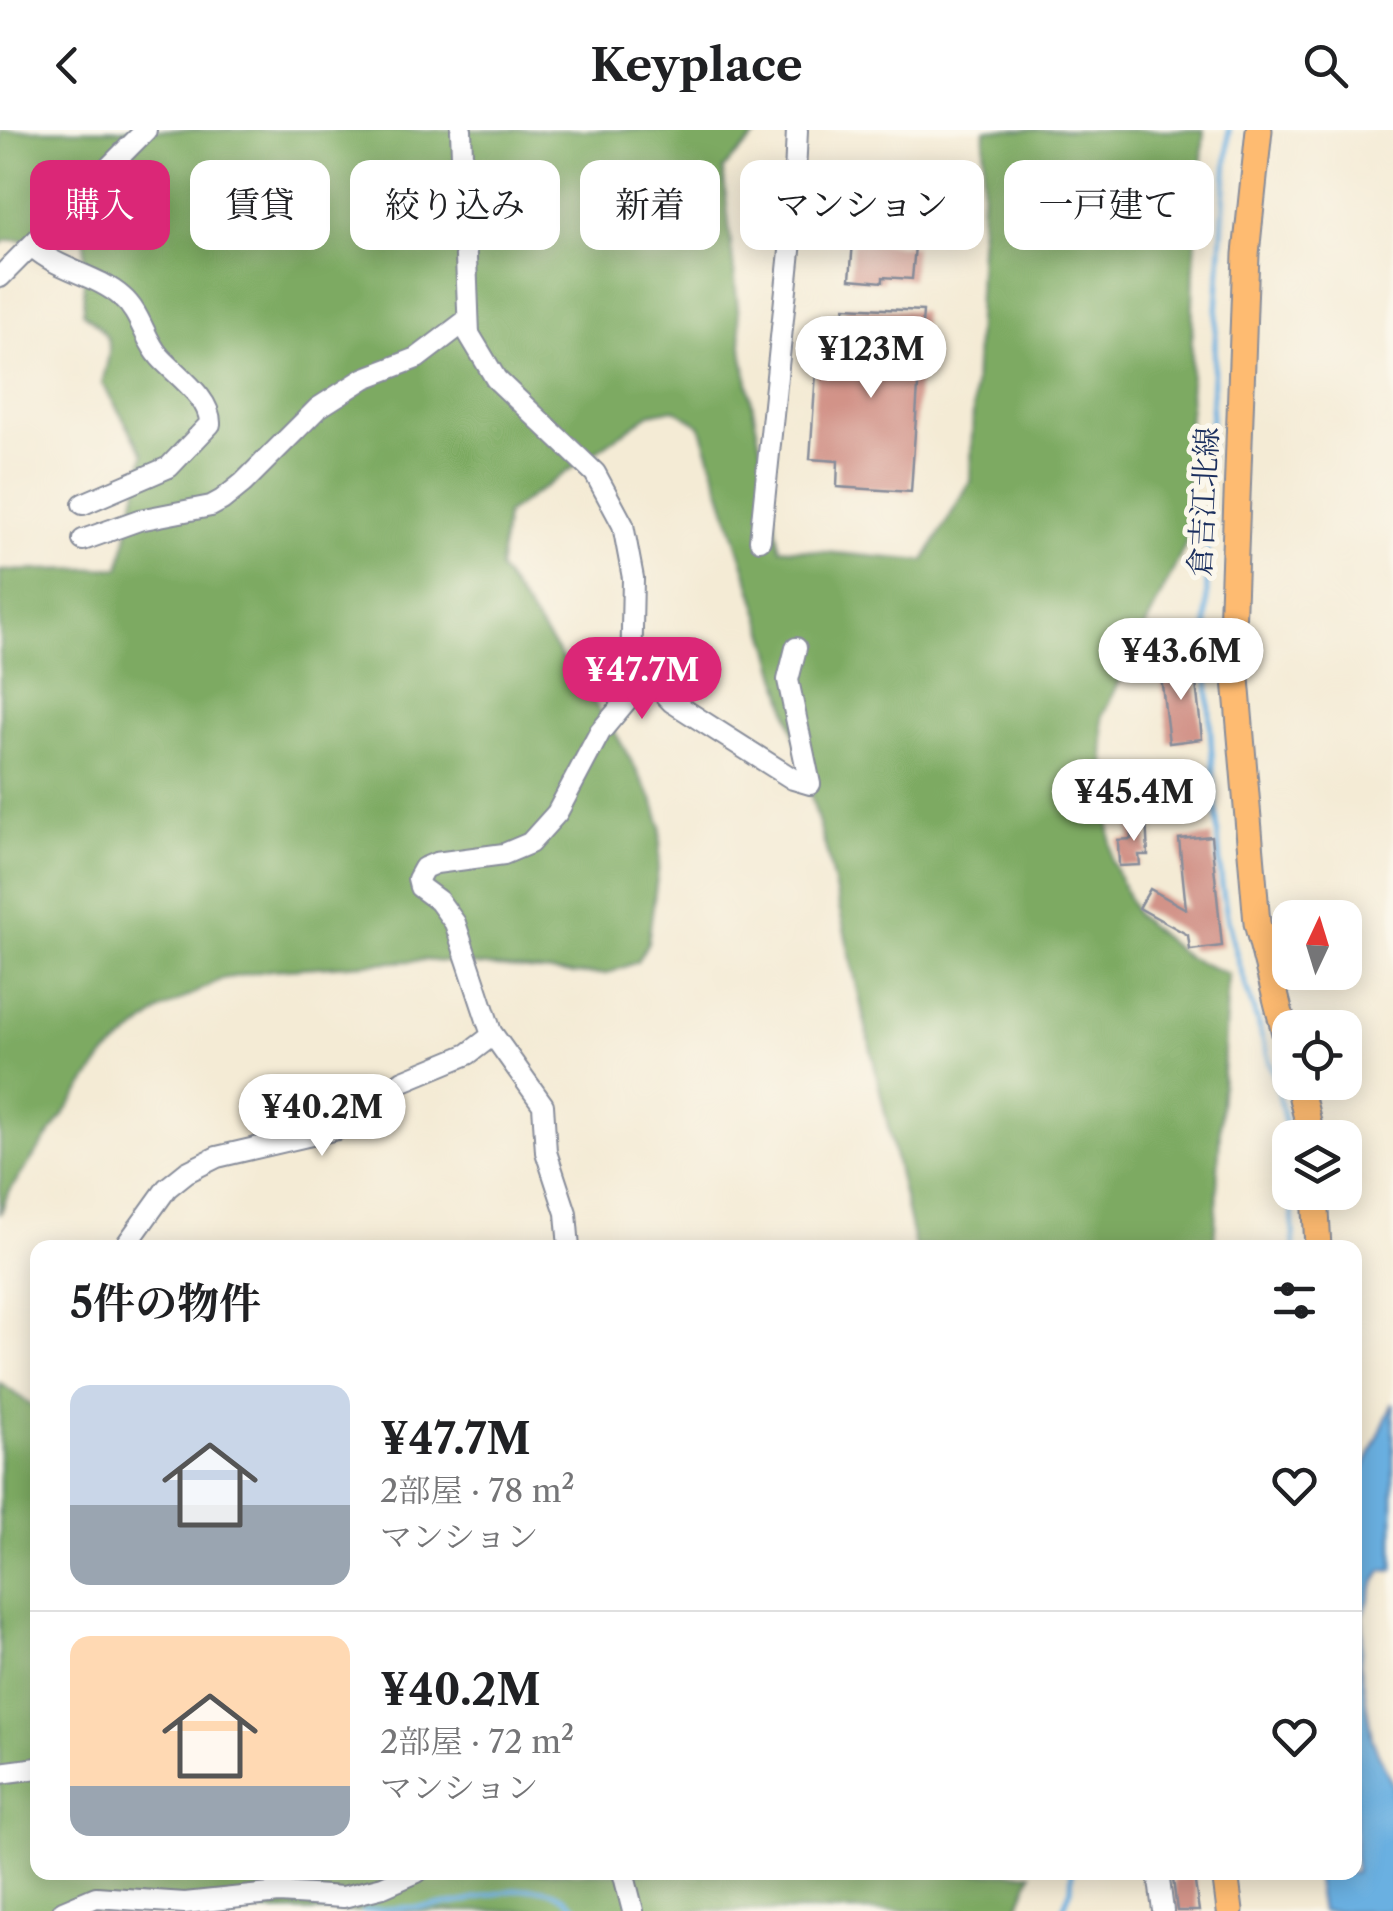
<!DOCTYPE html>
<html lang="ja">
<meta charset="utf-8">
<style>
:root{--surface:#fff;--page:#f2f2f2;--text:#202124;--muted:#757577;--line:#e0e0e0;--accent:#db2777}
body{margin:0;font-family:"Libre Caslon Text","Noto Serif JP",serif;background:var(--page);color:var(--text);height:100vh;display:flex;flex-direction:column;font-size:38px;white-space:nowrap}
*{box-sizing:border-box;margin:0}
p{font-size:32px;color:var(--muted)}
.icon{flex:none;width:55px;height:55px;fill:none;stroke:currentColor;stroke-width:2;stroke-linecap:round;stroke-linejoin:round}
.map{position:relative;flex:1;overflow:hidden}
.side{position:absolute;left:30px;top:1110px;width:1332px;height:640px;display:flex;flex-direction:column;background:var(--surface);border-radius:20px;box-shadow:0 5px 25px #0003}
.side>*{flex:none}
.hud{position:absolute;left:30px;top:30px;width:1335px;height:90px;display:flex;gap:20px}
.needle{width:65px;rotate:4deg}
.tools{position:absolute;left:1272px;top:770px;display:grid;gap:20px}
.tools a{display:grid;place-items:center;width:90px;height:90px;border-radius:20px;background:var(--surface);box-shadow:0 5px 25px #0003;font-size:50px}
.price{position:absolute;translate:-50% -85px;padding:0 22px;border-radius:35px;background:#fff;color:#222;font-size:32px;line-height:65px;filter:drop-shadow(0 2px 5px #0008)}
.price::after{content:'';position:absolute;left:50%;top:60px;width:30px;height:22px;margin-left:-15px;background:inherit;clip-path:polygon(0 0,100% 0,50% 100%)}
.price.on{background:var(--accent);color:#fff}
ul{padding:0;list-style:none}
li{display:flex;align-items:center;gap:30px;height:250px;padding:0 40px}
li+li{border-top:2px solid var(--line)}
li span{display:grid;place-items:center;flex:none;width:280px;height:200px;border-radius:20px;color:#555}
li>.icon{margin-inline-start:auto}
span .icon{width:120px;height:120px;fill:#fffc;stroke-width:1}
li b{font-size:42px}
h2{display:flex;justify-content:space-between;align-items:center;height:120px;padding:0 40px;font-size:42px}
.pill{padding:0 35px;border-radius:20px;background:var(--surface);box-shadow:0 5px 25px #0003;font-size:35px;line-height:90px}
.pill.on{background:var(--accent);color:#fff}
header{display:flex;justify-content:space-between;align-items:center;height:130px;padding:0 40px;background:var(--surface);font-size:45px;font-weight:800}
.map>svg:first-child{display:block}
.forest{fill:#7daa62;stroke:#4c6c60;stroke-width:2.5}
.water{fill:#6bb0e1;stroke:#4370a0;stroke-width:2.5}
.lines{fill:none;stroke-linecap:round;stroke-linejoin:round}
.stream{stroke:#6bb0e1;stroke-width:5}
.building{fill:#d29388}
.minor-casing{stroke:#888d9a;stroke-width:24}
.major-casing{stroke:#888d9a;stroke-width:29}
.minor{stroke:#fff;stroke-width:20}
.major{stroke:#febb71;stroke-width:25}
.labels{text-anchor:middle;stroke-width:10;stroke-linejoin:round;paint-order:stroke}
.street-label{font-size:30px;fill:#1b2f5e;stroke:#fbf7ec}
</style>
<header><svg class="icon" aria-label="back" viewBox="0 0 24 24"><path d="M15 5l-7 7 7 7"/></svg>Keyplace<svg class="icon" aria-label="search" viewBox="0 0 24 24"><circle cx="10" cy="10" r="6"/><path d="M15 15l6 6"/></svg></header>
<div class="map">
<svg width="1393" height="1781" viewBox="0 0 1393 1781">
<rect width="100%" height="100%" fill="#fbf7ec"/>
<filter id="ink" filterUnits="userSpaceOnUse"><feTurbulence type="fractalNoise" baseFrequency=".01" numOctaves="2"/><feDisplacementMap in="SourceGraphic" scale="20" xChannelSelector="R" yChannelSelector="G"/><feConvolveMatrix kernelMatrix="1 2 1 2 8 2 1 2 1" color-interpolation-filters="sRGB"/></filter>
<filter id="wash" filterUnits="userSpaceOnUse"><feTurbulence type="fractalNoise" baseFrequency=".0048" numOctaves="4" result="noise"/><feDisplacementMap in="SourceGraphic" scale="40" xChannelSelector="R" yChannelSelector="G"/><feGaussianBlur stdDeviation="2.25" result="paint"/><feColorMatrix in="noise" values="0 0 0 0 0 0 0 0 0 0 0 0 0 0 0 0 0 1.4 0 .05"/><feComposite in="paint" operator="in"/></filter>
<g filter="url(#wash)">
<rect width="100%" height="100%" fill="#f4ebd5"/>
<path class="forest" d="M0 0H762L723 39 743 226 780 418 924 431 970 352 985 0H1204L1194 135 1186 414 1102 586 1112 731 1136 785 1186 827 1228 844 1214 1117H915L828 727 769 514 700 295 674 279 650 284 506 384 499 439 616 604 654 672 661 697 659 733 648 812 637 832 606 844H572L424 830 270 840 222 849 160 881 105 926 8 1063 0 1085V441L120 438 144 324 102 253C112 215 116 208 83 183L85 110H7L0 115Z
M0 1253 37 1279 38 1742 1032 1743 1016 1781H0Z"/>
<path class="water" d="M1393 1273V1440L1382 1441 1373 1456 1364 1484 1360 1533 1372 1609 1393 1656V1781H1321L1315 1743 1355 1742V1359Z"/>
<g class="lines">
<path class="stream" d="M1229 0C1214 221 1196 442 1215 664 1218 696 1218 729 1223 762 1236 854 1283 939 1290 1032
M1291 1062 1294 1118
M364 1781C393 1777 421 1778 449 1774 496 1768 542 1739 580 1781
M1062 1781 1071 1759 1072 1742"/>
</g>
<g id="blocks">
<path class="building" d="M933 69 952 70 951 98 932 97Z
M853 112 915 116 912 149 883 147V152L850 149Z
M845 177 923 181 911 362 837 357 838 331 810 329 816 242 840 244Z
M1194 534 1202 609 1169 613 1160 538Z
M1146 689 1148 725H1139L1140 735 1119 736 1118 710 1131 709 1130 690Z
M1211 706 1222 816 1190 820 1188 805 1139 778 1150 759 1186 779 1179 709Z
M1194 1746 1199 1781H1177L1173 1749Z"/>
</g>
</g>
<g filter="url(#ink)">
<use href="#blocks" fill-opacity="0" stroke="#888d9a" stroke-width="2.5"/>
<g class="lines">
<g class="minor-casing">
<path id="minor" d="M461 0 469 204 496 249 595 343 623 395 633 448 631 548 626 571 600 602 557 683 530 713 504 724 436 733 424 738 418 749 420 757 439 771 455 793 491 902 543 975 546 1022 566 1083 569 1118
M33 117C58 140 97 145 122 167 141 183 144 209 160 227 176 245 211 268 210 294L169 337 83 374
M0 147 146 0
M83 410 139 390 211 376 222 370 243 353 318 278 365 248 417 228 467 190
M760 410 793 92 797 0
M633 519 650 549 672 572 793 649 810 654 788 550 796 518
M124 1118 167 1058 187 1042 217 1027 337 999 403 951 468 924 493 905
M0 1643 38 1638
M623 1742 633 1781
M1158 1742 1163 1781
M63 1781 96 1767 185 1773 279 1763 343 1767 383 1757 417 1742"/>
</g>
<g class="major-casing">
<path id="major" d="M1259 0 1246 124 1232 502 1257 793 1290 923
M1298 952 1312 1008
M1315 1062 1318 1118
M1225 1742 1230 1781"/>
</g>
<use href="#minor" class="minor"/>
<use href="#major" class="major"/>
</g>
</g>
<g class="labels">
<g class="street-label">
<text transform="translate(1204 372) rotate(-87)" y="10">倉吉江北線</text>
</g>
</g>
</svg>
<div class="tools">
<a><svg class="needle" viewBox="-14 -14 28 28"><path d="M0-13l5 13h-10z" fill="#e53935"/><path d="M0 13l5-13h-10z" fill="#757577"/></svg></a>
<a><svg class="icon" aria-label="locate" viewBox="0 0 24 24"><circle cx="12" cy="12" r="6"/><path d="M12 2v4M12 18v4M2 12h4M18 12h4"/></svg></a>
<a><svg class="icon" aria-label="layers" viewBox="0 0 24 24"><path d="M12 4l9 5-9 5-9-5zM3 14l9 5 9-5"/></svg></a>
</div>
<b class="price" style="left:871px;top:271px">¥123M</b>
<b class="price" style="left:1181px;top:573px">¥43.6M</b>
<b class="price on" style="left:642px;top:592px">¥47.7M</b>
<b class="price" style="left:1134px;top:714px">¥45.4M</b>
<b class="price" style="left:322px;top:1029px">¥40.2M</b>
<div class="hud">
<a class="pill on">購入</a>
<a class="pill">賃貸</a>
<a class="pill">絞り込み</a>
<a class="pill">新着</a>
<a class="pill">マンション</a>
<a class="pill">一戸建て</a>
</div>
<section class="side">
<h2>5件の物件<svg class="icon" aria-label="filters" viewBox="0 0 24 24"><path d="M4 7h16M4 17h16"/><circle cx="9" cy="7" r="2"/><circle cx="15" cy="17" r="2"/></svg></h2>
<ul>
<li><span style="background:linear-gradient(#c9d6e8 60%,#9aa5b1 0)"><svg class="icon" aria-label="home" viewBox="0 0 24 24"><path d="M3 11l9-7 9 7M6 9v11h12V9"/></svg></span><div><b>¥47.7M</b><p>2部屋 · 78 m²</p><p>マンション</p></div><svg class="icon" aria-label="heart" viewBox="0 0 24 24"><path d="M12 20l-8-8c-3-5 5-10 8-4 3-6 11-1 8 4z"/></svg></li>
<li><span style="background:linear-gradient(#ffd9b3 75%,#9aa5b1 0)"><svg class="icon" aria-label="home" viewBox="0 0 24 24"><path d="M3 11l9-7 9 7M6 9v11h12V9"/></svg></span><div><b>¥40.2M</b><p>2部屋 · 72 m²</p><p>マンション</p></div><svg class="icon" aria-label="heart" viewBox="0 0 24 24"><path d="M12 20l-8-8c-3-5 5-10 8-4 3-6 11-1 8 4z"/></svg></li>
</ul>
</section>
</div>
